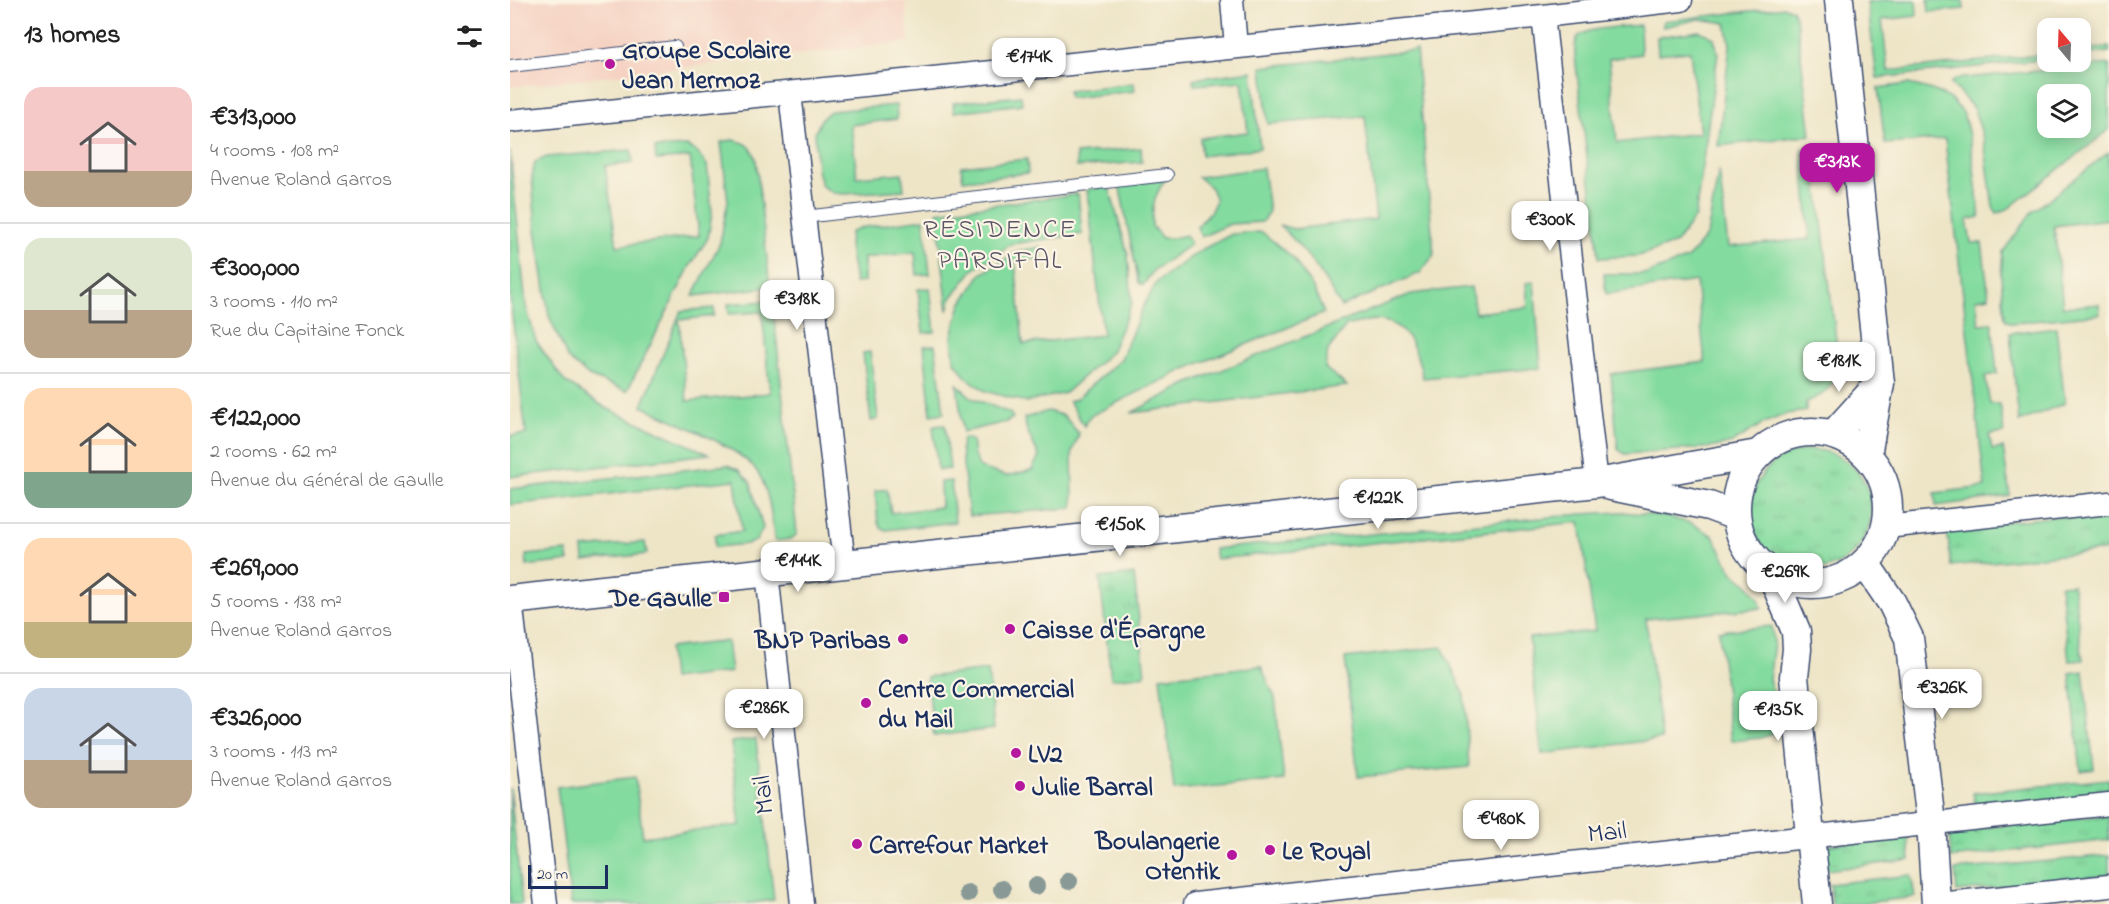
<!DOCTYPE html>
<meta charset="utf-8">
<style>
:root{--surface:#fff;--page:#f2f2f2;--text:#222;--muted:#767676;--line:#e0e0e0;--accent:#b5179e}
body{margin:0;font-family:"Indie Flower",sans-serif;background:var(--page);color:var(--text);height:100vh;display:flex;flex-direction:column;font-size:22px;white-space:nowrap}
*{box-sizing:border-box;margin:0}
p{font-size:20px;color:var(--muted)}
.icon{flex:none;width:33px;height:33px;fill:none;stroke:currentColor;stroke-width:2;stroke-linecap:round;stroke-linejoin:round}
.map{position:relative;flex:1;overflow:hidden}
.drawer{display:flex;flex-direction:column;background:var(--surface);width:510px}
.drawer>*{flex:none}
.needle{width:39px;rotate:341deg}
.fabs{position:absolute;left:1527px;top:18px;display:grid;gap:12px}
.fabs a{display:grid;place-items:center;width:54px;height:54px;border-radius:12px;background:var(--surface);box-shadow:0 3px 15px #0003;font-size:30px}
.scale{position:absolute;left:18px;bottom:15px;width:80px;box-sizing:border-box;padding-left:6px;border:3px solid #1b2f5e;border-top:0;font-size:16px;line-height:21px;white-space:nowrap;color:#1b2f5e;-webkit-text-stroke:4px #fcf5e5;paint-order:stroke}
.price{position:absolute;translate:-50% -51px;padding:0 14px;border-radius:12px;background:#fff;color:#222;font-size:20px;line-height:39px;filter:drop-shadow(0 2px 3px #0008)}
.price::after{content:'';position:absolute;left:50%;top:36px;width:18px;height:14px;margin-left:-9px;background:inherit;clip-path:polygon(0 0,100% 0,50% 100%)}
.price.on{background:var(--accent);color:#fff}
ul{padding:0;list-style:none}
li{display:flex;align-items:center;gap:18px;height:150px;padding:0 24px}
li+li{border-top:2px solid var(--line)}
li span{display:grid;place-items:center;flex:none;width:168px;height:120px;border-radius:18px;color:#555}
li>.icon{margin-inline-start:auto}
span .icon{width:72px;height:72px;fill:#fffc;stroke-width:1}
li b{font-size:26px}
h2{display:flex;justify-content:space-between;align-items:center;height:72px;padding:0 24px;font-size:26px}
main{display:flex;flex:1;min-height:0}
.map>svg:first-child{display:block}
.built{fill:#f5d2c2}
.grass{fill:url(#grass-tufts);stroke:#4f857e;stroke-width:1.5}
.garden{fill:#83db9f;stroke:#4f857e;stroke-width:1.5;fill-rule:evenodd}
.lines{fill:none;stroke-linecap:round;stroke-linejoin:round}
.service-casing{stroke:#3b4a6e;stroke-width:14}
.minor-casing{stroke:#3b4a6e;stroke-width:25}
.tertiary-casing{stroke:#3b4a6e;stroke-width:31}
.service{stroke:#fff;stroke-width:12}
.minor{stroke:#fff;stroke-width:22}
.tertiary{stroke:#fff;stroke-width:28}
.tree{fill:#889996}
.poi-dot{fill:#b5179e;stroke:#fcf5e5;stroke-width:2}
.labels{text-anchor:middle;stroke-width:4.5;stroke-linejoin:round;paint-order:stroke}
.poi-label{font-size:26px;font-weight:bold;fill:#1b2f5e;stroke:#fcf5e5;text-anchor:start}
.street-label{font-size:26px;fill:#1b2f5e;stroke:#fcf5e5}
.neighbourhood-label{font-size:27px;letter-spacing:1.5px;fill:#5b5467;stroke:#fcf5e5}
</style>
<main>
<section class="drawer">
<h2>13 homes<svg class="icon" aria-label="filters" viewBox="0 0 24 24"><path d="M4 7h16M4 17h16"/><circle cx="9" cy="7" r="2"/><circle cx="15" cy="17" r="2"/></svg></h2>
<ul>
<li><span style="background:linear-gradient(#f6c9c9 70%,#b9a48a 0)"><svg class="icon" aria-label="home" viewBox="0 0 24 24"><path d="M3 11l9-7 9 7M6 9v11h12V9"/></svg></span><div><b>€313,000</b><p>4 rooms · 108 m²</p><p>Avenue Roland Garros</p></div></li>
<li><span style="background:linear-gradient(#dfe7d0 60%,#b9a48a 0)"><svg class="icon" aria-label="home" viewBox="0 0 24 24"><path d="M3 11l9-7 9 7M6 9v11h12V9"/></svg></span><div><b>€300,000</b><p>3 rooms · 110 m²</p><p>Rue du Capitaine Fonck</p></div></li>
<li><span style="background:linear-gradient(#ffd9b3 70%,#7fa58c 0)"><svg class="icon" aria-label="home" viewBox="0 0 24 24"><path d="M3 11l9-7 9 7M6 9v11h12V9"/></svg></span><div><b>€122,000</b><p>2 rooms · 62 m²</p><p>Avenue du Général de Gaulle</p></div></li>
<li><span style="background:linear-gradient(#ffd9b3 70%,#c2b280 0)"><svg class="icon" aria-label="home" viewBox="0 0 24 24"><path d="M3 11l9-7 9 7M6 9v11h12V9"/></svg></span><div><b>€269,000</b><p>5 rooms · 138 m²</p><p>Avenue Roland Garros</p></div></li>
<li><span style="background:linear-gradient(#c9d6e8 60%,#b9a48a 0)"><svg class="icon" aria-label="home" viewBox="0 0 24 24"><path d="M3 11l9-7 9 7M6 9v11h12V9"/></svg></span><div><b>€326,000</b><p>3 rooms · 113 m²</p><p>Avenue Roland Garros</p></div></li>
</ul>
</section>
<div class="map">
<svg width="1599" height="904" viewBox="0 0 1599 904">
<defs>
<pattern id="grass-tufts" width="24" height="20" patternUnits="userSpaceOnUse" patternTransform="scale(1.5)"><rect width="24" height="20" fill="#83db9f"/><path d="M3 7l-1-3M5 7V3M7 7l1-3M15 17l-1-3M17 17v-4M19 17l1-3" fill="none" stroke="#71bc8b"/></pattern>
</defs>
<rect width="100%" height="100%" fill="#fcf5e5"/>
<filter id="ink" filterUnits="userSpaceOnUse"><feTurbulence type="fractalNoise" baseFrequency=".0167" numOctaves="2"/><feDisplacementMap in="SourceGraphic" scale="12" xChannelSelector="R" yChannelSelector="G"/><feConvolveMatrix kernelMatrix="1 2 1 2 8 2 1 2 1" color-interpolation-filters="sRGB"/></filter>
<filter id="wash" filterUnits="userSpaceOnUse"><feTurbulence type="fractalNoise" baseFrequency=".008" numOctaves="4" result="noise"/><feDisplacementMap in="SourceGraphic" scale="24" xChannelSelector="R" yChannelSelector="G"/><feGaussianBlur stdDeviation="1.35" result="paint"/><feColorMatrix in="noise" values="0 0 0 0 0 0 0 0 0 0 0 0 0 0 0 0 0 1.4 0 .05"/><feComposite in="paint" operator="in"/></filter>
<g filter="url(#wash)">
<rect width="100%" height="100%" fill="#eee5c7"/>
<path class="built" d="M0 0H402V1L395 2 399 42 0 87Z"/>
<path class="grass" d="M1241 510a60 60 0 1 1 120 0a60 60 0 1 1-120 0Z
M1599 511V550L1441 566 1437 528Z
M624 574 635 675 601 679 590 578Z
M1563 584 1573 660 1559 661 1550 585Z
M1573 671 1584 769 1571 771 1560 673Z
M1599 779V794L1466 808 1463 793Z
M1599 815V840L1441 858 1439 831Z
M1398 835 1400 860 1317 870 1313 846Z
M1599 855V875L1447 892 1445 870Z
M1401 875 1405 897 1345 904H1322L1320 884Z"/>
<path class="garden" d="M1374 0H1406L1407 16 1372 20 1378 71 1537 54V59L1367 78 1357 2Z
M1418 0H1453L1454 9 1419 12Z
M1275 7 1282 9 1286 18 1301 135 1208 146 1220 45 1216 23 1189 19 1153 27V21Z
M1130 25 1131 54 1099 59 1107 143 1190 133 1180 51 1148 54 1147 37 1190 31 1204 38 1208 53 1185 217 1166 243 1128 256 1089 258 1065 56C1065 50 1064 43 1068 37 1076 27 1117 27 1130 25Z
M1599 47V52L1571 55V50Z
M906 50 924 255 910 273 831 307C812 274 797 251 769 225L784 229 866 219 855 116 758 124 752 67Z
M1599 64V130L1495 211 1487 213 1483 207 1474 140 1464 109 1441 83 1445 79ZM1570 94V128H1538V94Z
M742 71 750 148 692 156 690 138 738 132 732 81 684 85 683 79Z
M624 83 625 91 559 98 558 91Z
M1398 84C1418 88 1439 93 1451 111 1462 129 1466 193 1470 217L1457 220 1461 243H1472L1479 297 1466 299 1469 324 1482 323 1487 374 1475 376 1480 404H1490L1494 433 1479 435 1482 450 1493 448 1500 496 1426 506 1425 493 1475 487 1435 139 1375 144 1368 88Z
M511 96 512 104 444 112 443 103Z
M386 105 387 119 341 125 347 177 392 173 394 190 335 194 323 193 312 186 307 170 305 133 312 118 321 111Z
M222 140C237 142 242 146 246 160L260 287 183 296 210 243 218 201 211 142Z
M177 146 187 152 197 165 202 213 198 238 180 266 117 391 79 376 58 359 39 316 26 230 22 177 25 162 37 157 121 150 123 163 95 166 107 246 189 236 180 157 146 160 145 148Z
M1303 147 1328 357C1326 383 1321 393 1296 402V411L1276 414 1252 424 1222 443 1205 447 1115 454 1108 449 1101 374 1195 362 1186 281 1096 294 1094 274H1137L1178 258 1197 235 1209 170 1218 247 1300 239 1292 149Z
M631 148 632 162 567 167 566 154Z
M0 151 16 306 26 341 54 381 96 408 199 454 0 477V436L16 434 0 297Z
M1599 152V219L1544 226 1553 307 1589 304 1590 314 1502 323 1495 319 1491 276 1493 252 1521 213Z
M517 159 518 173 453 180 451 166Z
M753 168 759 211 752 222 720 224 691 237 687 227 701 211 706 200 701 188 688 177Z
M655 180C644 195 642 208 642 226L652 238H664L676 235 681 244 644 270 633 285 629 283 609 184Z
M599 187 618 255 622 303 601 352 555 393 516 402 475 391 455 376 444 360 442 336 451 304 471 274 509 251 531 247 532 258 505 261 513 344 593 335 577 189Z
M568 194 572 234 501 244 463 270 441 298 438 311 427 212Z
M414 219 420 274 407 275 405 252 354 258V282L345 283 339 246 340 233 349 228Z
M752 232 783 258 803 288 814 313 675 369 580 416 574 426 559 401 566 399 611 359 632 309 647 282 691 250 722 234Z
M1024 282 1031 368 913 378C907 351 899 322 866 320 857 320 846 324 837 325L818 350 815 368 837 386 621 413 677 384 901 294 961 287 965 313 1018 307 1016 283Z
M420 288 425 332 413 333 408 289Z
M257 301 263 306 287 534 281 539 265 541C262 520 259 486 246 470 227 445 162 421 132 406L171 311 204 308V316L169 320 177 401 260 393 252 312 219 314 218 304Z
M1546 327 1555 403 1509 422 1500 333Z
M425 345 434 413 421 415 414 346Z
M360 352 368 419 361 421 353 353Z
M447 384 462 398 500 413 503 418 496 422 453 432Z
M538 411 554 416 569 434 562 452 563 508 459 516 451 447 453 438 462 440 464 455 470 468 497 476 522 470 529 456C524 443 515 432 514 418Z
M435 425 440 469 428 470 423 426Z
M218 465 229 470 240 482 253 528 246 541 237 544 205 547V535L232 531 225 480 0 505V489Z
M441 481 445 522 376 530 371 528 368 523 365 491 377 489 381 513 431 507 430 482Z
M1112 512 1153 516 1181 523 1203 536 1223 573 1237 583 1248 597 1252 608 1136 619 1151 739 1032 754 1019 638 1085 631 1070 522 706 559 704 549 1072 514Z
M135 542 137 554 74 561 73 548Z
M57 551 59 561 17 566 16 555Z
M1262 626 1264 643 1259 680 1270 712 1268 726 1260 735 1250 738 1221 741 1209 631Z
M217 641 221 672 162 679 159 648Z
M932 647 954 694 959 767 848 777 835 658Z
M751 666 765 698 774 780 664 790 650 677Z
M478 670 484 729 424 736 417 677Z
M246 739 264 900 234 904H61L47 787 125 777 133 837 230 825 221 742Z
M0 788 12 904H0Z"/>
</g>
<g filter="url(#ink)">
<g class="lines">
<g class="service-casing">
<path id="service" d="M0 66 165 47
M294 217 657 175"/>
</g>
<g class="minor-casing">
<path id="minor" d="M722 0 726 47
M1033 16 1087 483
M280 93 334 564
M0 121 1033 16 1171 0
M1376 527 1599 503
M257 572 292 904
M1 600 36 904
M685 904 1599 804
M1429 904 1599 886"/>
</g>
<g class="tertiary-casing">
<path id="tertiary" d="M1329 0 1370 383 1357 455
M1226 508a76 76 0 1 1 152 0a76 76 0 1 1-152 0Z
M1323 435 1370 383
M1101 486 1199 506 1226 516
M1355 563 1382 603 1399 638 1421 822 1426 904
M1261 573 1286 631 1287 649 1284 677 1307 904
M0 600 1087 483 1248 454"/>
</g>
<use href="#service" class="service"/>
<use href="#minor" class="minor"/>
<use href="#tertiary" class="tertiary"/>
</g>
<g class="tree">
<circle cx="559" cy="881" r="9"/>
<circle cx="526" cy="886" r="9"/>
<circle cx="492" cy="889" r="9"/>
<circle cx="458" cy="893" r="9"/>
</g>
</g>
<g class="poi-dot">
<circle cx="100" cy="64" r="6"/>
<rect x="208" y="591" width="12" height="12" rx="3"/>
<circle cx="500" cy="629" r="6"/>
<circle cx="393" cy="639" r="6"/>
<circle cx="356" cy="703" r="6"/>
<circle cx="506" cy="753" r="6"/>
<circle cx="510" cy="786" r="6"/>
<circle cx="347" cy="844" r="6"/>
<circle cx="760" cy="850" r="6"/>
<circle cx="722" cy="855" r="6"/>
</g>
<g class="labels">
<g class="poi-label">
<text x="112" y="58">Groupe Scolaire<tspan x="112" dy="30">Jean Mermoz</tspan></text>
<text x="202" y="606" text-anchor="end">De Gaulle</text>
<text x="512" y="638">Caisse d'Épargne</text>
<text x="381" y="648" text-anchor="end">BNP Paribas</text>
<text x="368" y="697">Centre Commercial<tspan x="368" dy="30">du Mail</tspan></text>
<text x="518" y="762">LV2</text>
<text x="522" y="795">Julie Barral</text>
<text x="710" y="849" text-anchor="end">Boulangerie<tspan x="710" dy="30">Otentik</tspan></text>
<text x="359" y="853">Carrefour Market</text>
<text x="772" y="859">Le Royal</text>
</g>
<g class="street-label">
<text transform="translate(252 795) rotate(-96)" y="9">Mail</text>
<text transform="translate(1097 831) rotate(-6)" y="9">Mail</text>
</g>
<g class="neighbourhood-label">
<text x="490" y="237">RÉSIDENCE<tspan x="490" dy="31">PARSIFAL</tspan></text>
</g>
</g>
</svg>
<div class="fabs">
<a><svg class="needle" viewBox="-14 -14 28 28"><path d="M0-13l5 13h-10z" fill="#e53935"/><path d="M0 13l5-13h-10z" fill="#767676"/></svg></a>
<a><svg class="icon" aria-label="layers" viewBox="0 0 24 24"><path d="M12 4l9 5-9 5-9-5zM3 14l9 5 9-5"/></svg></a>
</div>
<div class="scale">20 m</div>
<b class="price" style="left:519px;top:89px">€174K</b>
<b class="price on" style="left:1327px;top:194px">€313K</b>
<b class="price" style="left:1040px;top:252px">€300K</b>
<b class="price" style="left:287px;top:331px">€318K</b>
<b class="price" style="left:1329px;top:393px">€181K</b>
<b class="price" style="left:868px;top:530px">€122K</b>
<b class="price" style="left:610px;top:557px">€150K</b>
<b class="price" style="left:288px;top:593px">€144K</b>
<b class="price" style="left:1275px;top:604px">€269K</b>
<b class="price" style="left:1432px;top:720px">€326K</b>
<b class="price" style="left:254px;top:740px">€286K</b>
<b class="price" style="left:1268px;top:742px">€135K</b>
<b class="price" style="left:991px;top:851px">€480K</b>
</div>
</main>
